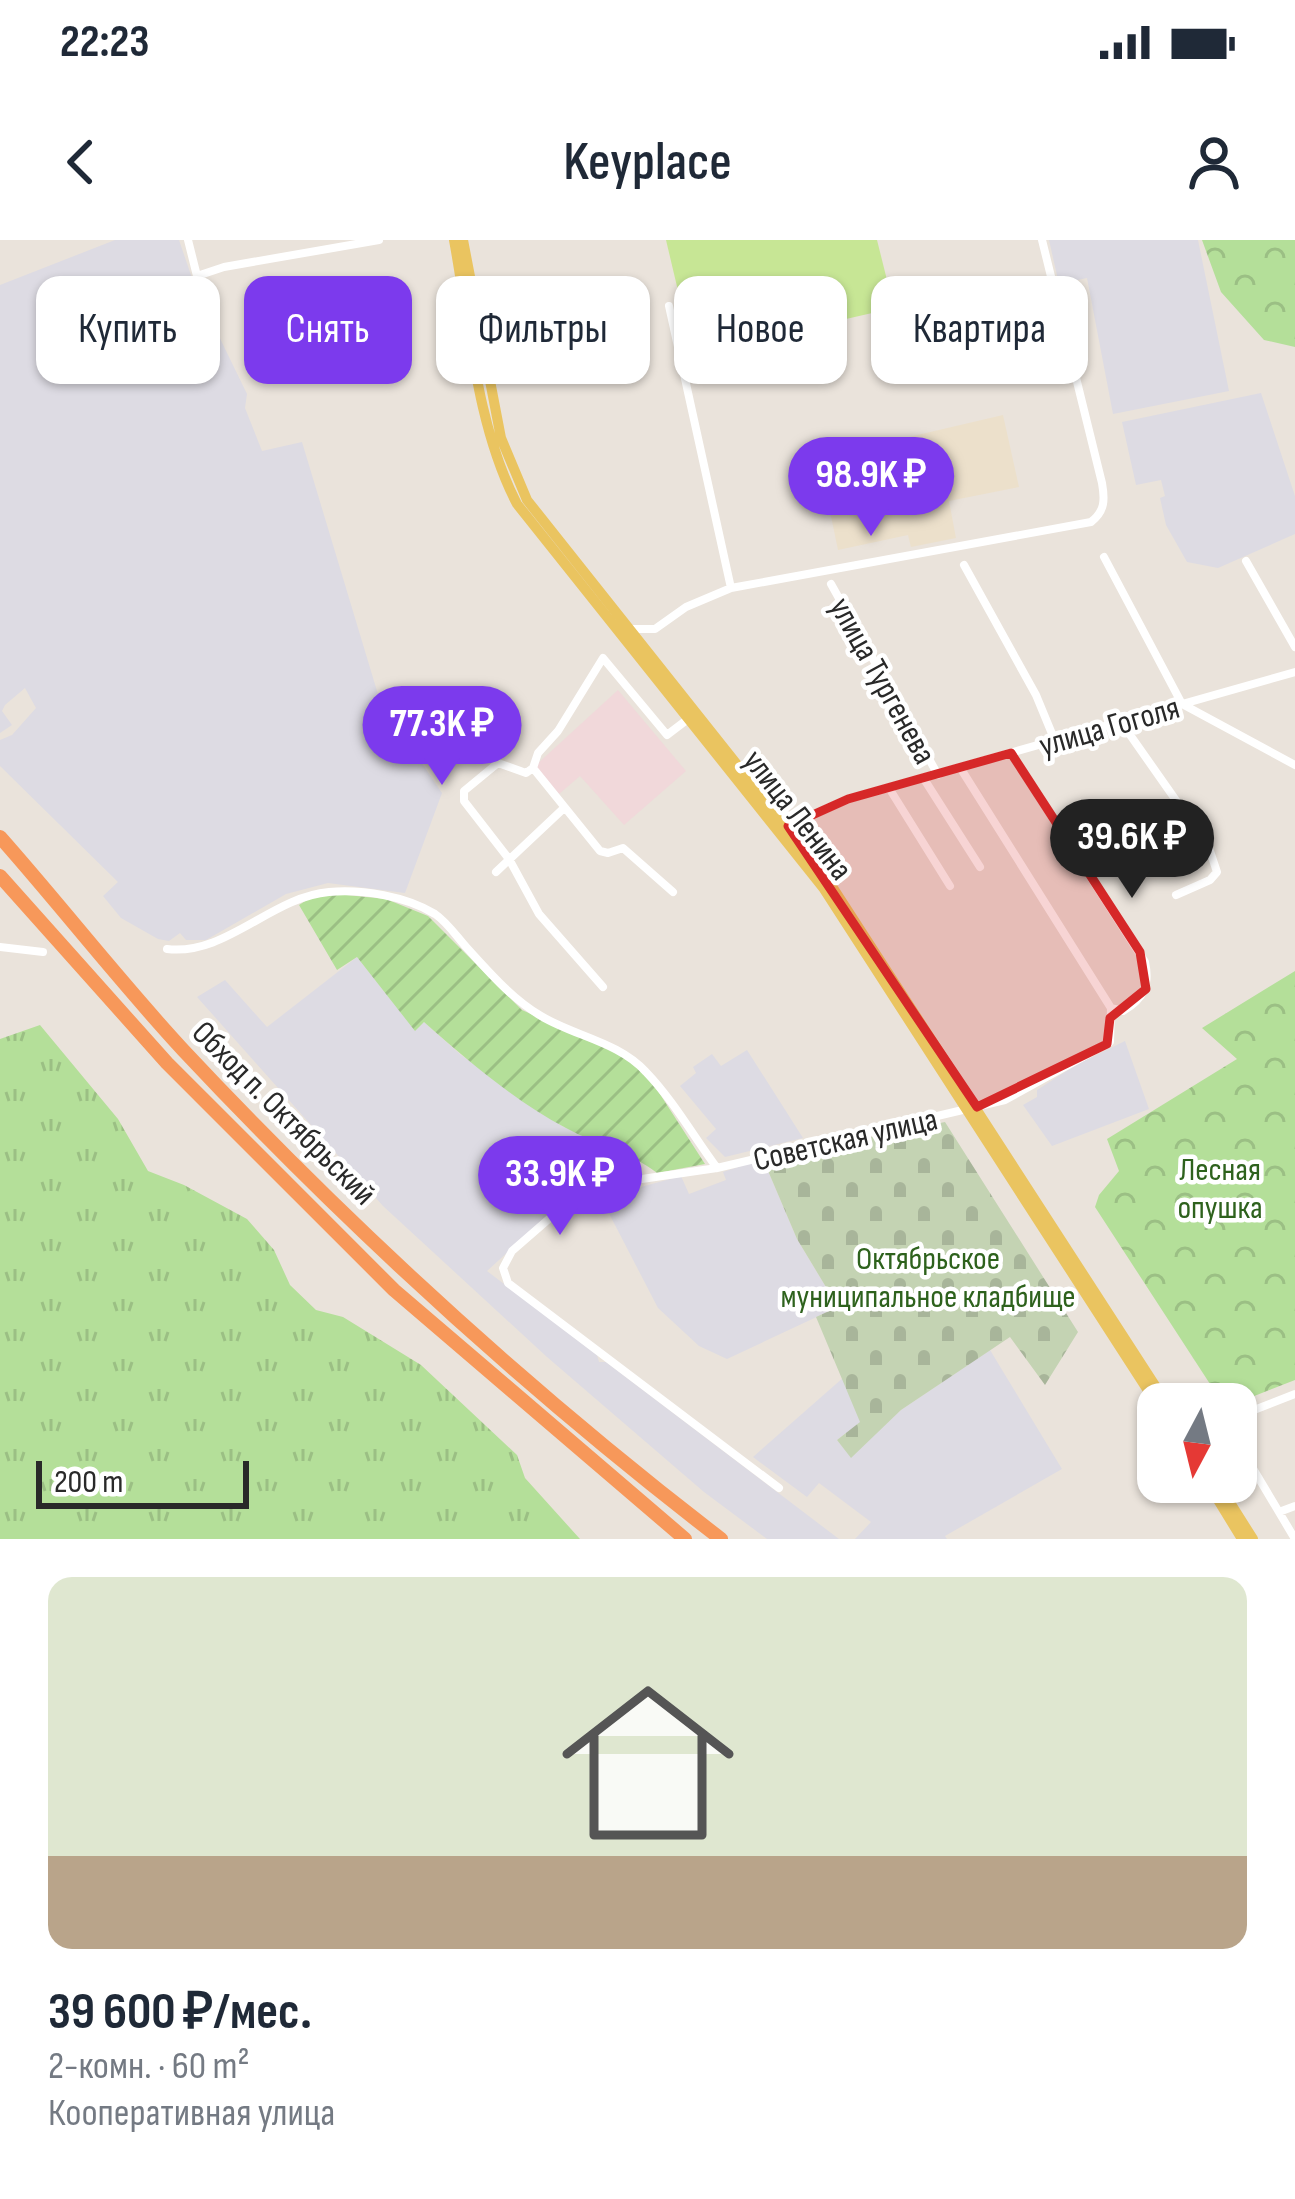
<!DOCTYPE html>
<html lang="ru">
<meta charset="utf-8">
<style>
:root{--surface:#fff;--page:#f2f2f3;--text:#1f2937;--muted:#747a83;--line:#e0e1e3;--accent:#7c3aed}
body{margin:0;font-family:"Sofia Sans Condensed",sans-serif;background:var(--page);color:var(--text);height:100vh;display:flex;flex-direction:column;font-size:45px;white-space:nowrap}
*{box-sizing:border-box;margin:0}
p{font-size:39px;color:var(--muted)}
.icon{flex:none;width:66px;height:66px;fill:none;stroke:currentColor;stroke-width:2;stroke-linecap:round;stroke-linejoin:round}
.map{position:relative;height:1299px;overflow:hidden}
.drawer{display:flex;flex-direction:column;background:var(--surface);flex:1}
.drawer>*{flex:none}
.top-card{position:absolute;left:36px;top:36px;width:1224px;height:108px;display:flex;gap:24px}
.needle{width:78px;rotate:187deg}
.fabs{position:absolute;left:1137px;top:1143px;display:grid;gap:24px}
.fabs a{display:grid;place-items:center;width:120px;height:120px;border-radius:24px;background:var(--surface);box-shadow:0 3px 9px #0004;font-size:60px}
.scale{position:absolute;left:36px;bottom:30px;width:213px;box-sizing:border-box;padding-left:12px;border:6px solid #292929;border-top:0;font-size:33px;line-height:42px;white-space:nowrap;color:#292929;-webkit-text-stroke:9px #fff;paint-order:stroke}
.price{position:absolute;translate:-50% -102px;padding:0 27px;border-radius:42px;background:var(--accent);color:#fff;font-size:39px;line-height:78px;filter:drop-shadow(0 3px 6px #0008)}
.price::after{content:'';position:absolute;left:50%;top:72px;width:36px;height:27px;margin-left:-18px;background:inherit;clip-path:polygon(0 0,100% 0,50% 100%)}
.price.current{background:#222;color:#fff}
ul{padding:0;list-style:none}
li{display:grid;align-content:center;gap:24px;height:636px;padding:0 48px}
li+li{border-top:3px solid var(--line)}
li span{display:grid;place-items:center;height:372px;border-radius:24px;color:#555}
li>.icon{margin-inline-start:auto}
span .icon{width:216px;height:216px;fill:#fffc;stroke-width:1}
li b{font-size:51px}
.pill{padding:0 42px;border-radius:24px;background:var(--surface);box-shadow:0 3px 9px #0004;font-size:42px;line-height:108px}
.pill.current{background:var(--accent);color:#fff}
.status{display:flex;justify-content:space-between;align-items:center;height:84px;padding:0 60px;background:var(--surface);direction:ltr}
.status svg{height:33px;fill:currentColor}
header{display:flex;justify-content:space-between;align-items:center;height:156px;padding:0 48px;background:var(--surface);font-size:54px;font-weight:600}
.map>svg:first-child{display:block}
.industrial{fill:#dddbe3}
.education{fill:#ece0cb}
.medical{fill:#f1d8da}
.grass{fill:url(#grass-tufts)}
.forest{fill:url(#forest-crowns)}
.cemetery{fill:url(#cemetery-stones)}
.garden{fill:url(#garden-furrows)}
.pitch{fill:#c7e695}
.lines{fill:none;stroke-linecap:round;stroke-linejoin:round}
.street{stroke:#fff;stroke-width:8}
.primary{stroke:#eac460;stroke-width:10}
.highway{stroke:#f7985a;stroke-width:14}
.marked{fill:#d62828;fill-opacity:0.2;stroke:#d62828;stroke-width:9;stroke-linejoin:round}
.labels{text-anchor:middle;stroke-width:9;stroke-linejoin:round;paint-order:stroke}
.street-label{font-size:33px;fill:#292929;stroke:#fff}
.park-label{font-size:33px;fill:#2e621d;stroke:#fff}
</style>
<div class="status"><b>22:23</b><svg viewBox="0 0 49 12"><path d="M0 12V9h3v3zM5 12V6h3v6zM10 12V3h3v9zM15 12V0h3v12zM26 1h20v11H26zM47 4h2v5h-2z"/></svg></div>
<header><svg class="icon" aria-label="back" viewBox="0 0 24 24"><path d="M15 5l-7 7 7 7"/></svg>Keyplace<svg class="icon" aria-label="person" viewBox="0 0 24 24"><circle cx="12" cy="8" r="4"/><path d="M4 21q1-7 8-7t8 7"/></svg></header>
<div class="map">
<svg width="1295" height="1299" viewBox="0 0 1295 1299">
<defs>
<pattern id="grass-tufts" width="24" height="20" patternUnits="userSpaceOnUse" patternTransform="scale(3)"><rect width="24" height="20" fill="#b4df99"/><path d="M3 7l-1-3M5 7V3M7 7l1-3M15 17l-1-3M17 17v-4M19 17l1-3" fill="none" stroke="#9bbf84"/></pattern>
<pattern id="forest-crowns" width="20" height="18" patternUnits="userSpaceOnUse" patternTransform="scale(3)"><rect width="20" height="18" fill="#b4df99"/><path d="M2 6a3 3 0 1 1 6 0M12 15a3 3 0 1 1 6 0" fill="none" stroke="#9bbf84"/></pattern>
<pattern id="cemetery-stones" width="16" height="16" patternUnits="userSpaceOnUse" patternTransform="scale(3)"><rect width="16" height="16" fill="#c4d3b3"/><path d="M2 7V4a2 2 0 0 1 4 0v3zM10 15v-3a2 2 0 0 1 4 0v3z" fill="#a8b59a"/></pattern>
<pattern id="garden-furrows" width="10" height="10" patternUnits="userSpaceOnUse" patternTransform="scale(3)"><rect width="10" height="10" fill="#b4df99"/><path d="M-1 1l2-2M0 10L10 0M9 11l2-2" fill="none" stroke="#9bbf84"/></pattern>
</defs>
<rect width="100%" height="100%" fill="#eae3db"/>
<path class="industrial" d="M115 0H179L195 47 247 154 245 168 262 211 302 202 380 461 442 553 405 653 328 643 286 654 206 700H186L180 693 169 701 158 699 121 678 103 656 118 642 0 526V500L12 495 36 468 25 448 5 465 2 471 12 485 0 493V45Z
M1049 0H1198L1229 151 1113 174 1087 38 1059 44Z
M1261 153 1295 256V294L1218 328 1187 322 1166 285 1160 258 1165 256 1161 240 1136 245 1122 182Z
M357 717 415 790 424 782 461 815 562 886 612 910 595 932 487 1031 597 1115 599 1122H606L839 1299H767L704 1252 547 1117 383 966 197 757 225 740 267 787Z
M1125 801 1149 869 1052 906 1023 865 1037 857V850L1076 825Z
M747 810 803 898 725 917 706 898 716 889 680 846 696 833 693 827 712 814 721 826Z
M763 919 797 999 838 1067 727 1119 699 1106 658 1068 601 958 681 936 689 954 726 940 723 932Z
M990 1110 1062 1229 945 1296 947 1299H855L871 1282 819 1243 807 1257 753 1217 844 1137 861 1182 837 1200 851 1217 901 1170Z"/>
<path class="education" d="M1003 175 1019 247 949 261 956 298 911 307 908 295 838 310 819 218Z"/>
<path class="medical" d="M618 450 686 531 624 585 580 536 559 554 535 526Z"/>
<path class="grass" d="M40 785 118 879 148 931 184 945 247 979 274 1010 290 1045 316 1070 343 1077 421 1125 517 1215 525 1238 580 1299H0V799Z"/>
<path class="forest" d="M1202 0H1295V107L1264 100 1221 52Z
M1295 731V1140L1234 1164H1223L1095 967 1099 955 1119 931 1107 899 1237 819 1202 788Z"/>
<path class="cemetery" d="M945 882 1078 1092 1045 1145 1010 1097 901 1170 851 1218 837 1200 860 1182 816 1077 838 1067 797 999 763 919Z"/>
<path class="garden" d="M337 654 386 659 428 676 522 770 632 819 647 834 705 924 657 933C629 911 597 905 566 888 516 862 467 820 424 782L415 791 357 717 337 730 299 665 313 656Z"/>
<path class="pitch" d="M666 0H877L894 68 693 114Z"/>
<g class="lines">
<path class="street" d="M188 0 197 36 224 27 379 0
M669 66 731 348
M1104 317 1182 464
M1246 321 1295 407
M964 325 1036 455 1055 501
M831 344 938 535
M631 389H655L686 367 731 348 1091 282C1105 271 1105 260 1102 243L1042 0
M1184 465 1295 525
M1121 482 1187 576 1204 593 1217 632 1210 640 1176 655
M1011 513 1145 722C1150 745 1144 759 1123 771L1111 768
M533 528 526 533 498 523 464 551V561L509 619 539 674 603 747
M924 539 980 627
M889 548 950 646
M788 586 848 559 1295 432
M496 632 564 568
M673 652 623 608 608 613 600 611 533 528 538 513 558 491 603 418 667 495 688 479
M0 707 43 712
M167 709C226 716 271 657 329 652 362 649 406 656 435 674 447 682 457 697 467 708 489 732 512 759 541 776 574 796 619 802 646 832 673 860 694 897 717 928
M1236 1177 1295 1154
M1236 1200 1295 1299
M779 1248 508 1043 503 1028 512 1011 581 951 594 946 717 928 1005 860 1110 802 1111 768 961 529
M1279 1272 1295 1266"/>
<path class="primary" d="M454 0C470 87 476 185 517 264L824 649 1158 1166
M463 0 501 198 527 260 824 634 1167 1164
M1207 1242 1242 1299
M1217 1242 1253 1299"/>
<path class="highway" d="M0 597C62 667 120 742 184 811 348 986 530 1152 721 1299
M0 636 167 823 394 1050 685 1299"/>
</g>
<path class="marked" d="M1011 513 1140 712 1146 749 1110 778 1107 804 977 867 788 586 848 559Z"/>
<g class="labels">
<g class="street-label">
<text transform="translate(884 440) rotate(61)" y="12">улица Тургенева</text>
<text transform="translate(1109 485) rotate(-16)" y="12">улица Гоголя</text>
<text transform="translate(799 574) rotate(52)" y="12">улица Ленина</text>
<text transform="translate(285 872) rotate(45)" y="12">Обход п. Октябрьский</text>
<text transform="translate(845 898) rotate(-13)" y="12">Советская улица</text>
</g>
<g class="park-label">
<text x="1220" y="940">Лесная<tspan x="1220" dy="38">опушка</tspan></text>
<text x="928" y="1029">Октябрьское<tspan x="928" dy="38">муниципальное кладбище</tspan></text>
</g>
</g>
</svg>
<div class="fabs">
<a><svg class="needle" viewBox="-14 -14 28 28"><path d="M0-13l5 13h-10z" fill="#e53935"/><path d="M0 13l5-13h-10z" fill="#747a83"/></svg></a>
</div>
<div class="scale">200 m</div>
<b class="price" style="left:871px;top:299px">98.9K ₽</b>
<b class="price" style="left:442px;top:548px">77.3K ₽</b>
<b class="price current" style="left:1132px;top:661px">39.6K ₽</b>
<b class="price" style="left:560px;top:998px">33.9K ₽</b>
<div class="top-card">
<a class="pill">Купить</a>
<a class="pill current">Снять</a>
<a class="pill">Фильтры</a>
<a class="pill">Новое</a>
<a class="pill">Квартира</a>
</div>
</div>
<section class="drawer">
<ul>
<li><span style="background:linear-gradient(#dfe7d0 75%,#b9a48a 0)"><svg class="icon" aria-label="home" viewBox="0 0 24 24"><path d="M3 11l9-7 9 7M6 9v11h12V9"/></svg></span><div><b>39 600 ₽/мес.</b><p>2-комн. · 60 m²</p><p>Кооперативная улица</p></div></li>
</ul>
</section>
